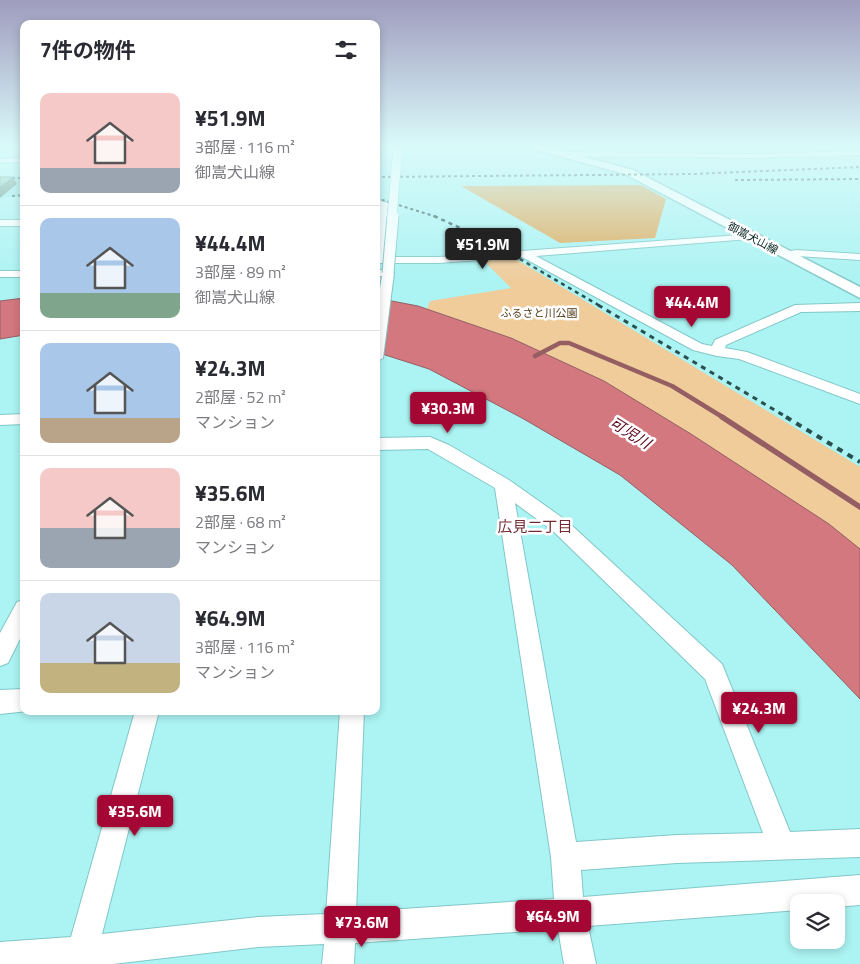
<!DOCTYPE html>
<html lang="ja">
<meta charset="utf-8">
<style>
:root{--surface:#fff;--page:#f2f2f3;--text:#2b2b33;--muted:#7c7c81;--line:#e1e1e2;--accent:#a40734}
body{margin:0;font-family:"Titillium Web","Noto Sans JP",sans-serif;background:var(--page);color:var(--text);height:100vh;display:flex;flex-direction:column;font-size:19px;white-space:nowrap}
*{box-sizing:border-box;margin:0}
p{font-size:16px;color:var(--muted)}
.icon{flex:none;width:28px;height:28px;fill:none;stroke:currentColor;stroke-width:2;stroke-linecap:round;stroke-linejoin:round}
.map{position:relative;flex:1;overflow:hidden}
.panel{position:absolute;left:20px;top:20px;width:360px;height:695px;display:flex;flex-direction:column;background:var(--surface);border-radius:10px;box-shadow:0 2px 8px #0003}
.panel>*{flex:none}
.controls{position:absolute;left:790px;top:894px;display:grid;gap:10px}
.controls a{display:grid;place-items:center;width:55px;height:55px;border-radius:10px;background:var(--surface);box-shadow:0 2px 8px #0003;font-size:25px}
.price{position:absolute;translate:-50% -42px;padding:0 11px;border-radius:5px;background:var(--accent);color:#fff;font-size:16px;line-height:32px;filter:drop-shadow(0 1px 2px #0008)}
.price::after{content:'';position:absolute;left:50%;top:30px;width:15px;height:11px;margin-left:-8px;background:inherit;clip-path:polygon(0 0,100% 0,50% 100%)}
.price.current{background:#222;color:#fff}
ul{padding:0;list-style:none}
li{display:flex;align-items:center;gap:15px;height:125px;padding:0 20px}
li+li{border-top:1px solid var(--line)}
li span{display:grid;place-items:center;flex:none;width:140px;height:100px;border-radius:10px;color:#555}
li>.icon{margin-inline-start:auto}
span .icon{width:60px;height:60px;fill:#fffc;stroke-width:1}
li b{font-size:21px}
h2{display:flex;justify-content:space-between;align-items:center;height:60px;padding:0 20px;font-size:21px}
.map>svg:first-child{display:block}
.built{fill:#97e9e9}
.green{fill:#f0cc9b}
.forest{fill:#dfab5c}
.water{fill:#d3787f;stroke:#955e63}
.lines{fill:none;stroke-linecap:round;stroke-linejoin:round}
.stream-far1{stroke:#955e63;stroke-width:4.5}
.stream{stroke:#955e63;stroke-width:5.5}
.minor-casing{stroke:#82c7c7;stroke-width:2}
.major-casing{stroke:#82c7c7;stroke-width:3}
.minor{fill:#fff;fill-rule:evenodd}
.major{fill:#fff;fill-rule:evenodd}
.rail-far3{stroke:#295050;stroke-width:2;stroke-dasharray:3 3;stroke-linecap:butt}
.rail-far2{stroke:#295050;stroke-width:2.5;stroke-dasharray:4 4;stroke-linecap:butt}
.rail-far1{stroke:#295050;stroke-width:3;stroke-dasharray:5 5;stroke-linecap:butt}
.rail{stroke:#295050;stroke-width:4;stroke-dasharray:6 6;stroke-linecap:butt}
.minor-bridge-far1-casing{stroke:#82c7c7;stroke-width:10;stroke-linecap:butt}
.minor-bridge-casing{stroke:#82c7c7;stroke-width:13;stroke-linecap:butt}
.minor-bridge-far1{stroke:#fff;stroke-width:9}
.minor-bridge{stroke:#fff;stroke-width:11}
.shaded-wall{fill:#5c897d}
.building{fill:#84c4b3;stroke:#5c897d}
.labels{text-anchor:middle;stroke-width:5;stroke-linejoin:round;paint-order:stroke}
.far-street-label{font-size:11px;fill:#032121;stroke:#fff}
.far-park-label{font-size:11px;fill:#513b19;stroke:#fff}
.water-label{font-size:15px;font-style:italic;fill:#5d081c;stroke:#fff}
.neighbourhood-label{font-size:15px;fill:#722b34;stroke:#fff}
</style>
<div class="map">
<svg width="860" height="964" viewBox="0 0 860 964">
<rect width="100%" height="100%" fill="#acf3f3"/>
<path class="built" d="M0 176H24V196L0 198Z"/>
<path class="green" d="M514 258 860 467V549L829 524 700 440 604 381 511 338 427 309 430 301 511 288 483 260Z"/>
<path class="forest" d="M641 185 666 199 655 238 560 243 461 186Z"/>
<path class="water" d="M24 298V335L0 339V301Z
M376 298 418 306 511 338 604 381 691 434 829 524 860 549V699L732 565 620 475 522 418 429 369 376 352Z"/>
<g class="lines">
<path class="stream-far1" d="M535 356 560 343H569L672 386 724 418"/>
<path class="stream" d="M722 417 860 507"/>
<g class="minor-casing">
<path id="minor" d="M860 151V155L751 158 567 156 563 154 567 152 751 154Z
M24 158V162L0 163V159Z
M376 199 388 203 385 257H439L753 234 754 236 753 238 749 239 536 256 702 344 712 346 715 340 795 305 860 303V311L801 312 726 345 725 348 747 352 860 394V404L739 359 717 356 693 350 522 257 439 263H376L378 205H376Z
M0 220H24V226H0Z
M796 250 860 254V260L796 256 785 258 780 255 781 253Z
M376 270H388L394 273 383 358 376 362V312L382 276H376Z
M0 271H24V277H0Z
M24 414V424L0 425V415Z
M430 437 449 445 509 480 567 521 722 664 790 832 860 829V857L677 863 581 870 583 897 860 875V905L836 907V902H799V910L588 926 596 964H564L558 929 355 943 354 964H322L324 944 258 947 113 964H0V942L71 937 135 711H159L102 934 258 917 326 914 340 711H364L356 912 554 899 551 857 495 488 428 449 376 450V438ZM515 503 553 531 705 679 763 833 677 835 576 842Z
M24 600V631L8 663 0 666V633L17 602Z
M24 689V711H28L0 714V690Z"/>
</g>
<g class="major-casing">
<path id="major" d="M528 146H543L633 170 860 287V298L625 174 529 148Z"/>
</g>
<use href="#minor" class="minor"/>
<use href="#major" class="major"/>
<path class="rail-far3" d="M376 177 694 174 860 167
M0 178H24
M735 180 860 179
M12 196 24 195
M376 198 437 217"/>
<path class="rail-far2" d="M434 216 491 242 600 306"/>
<path class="rail-far1" d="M598 305 788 418"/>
<path class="rail" d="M786 417 860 462"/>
<g class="minor-bridge-far1-casing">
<path id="minor-bridge-far1" d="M392 217 398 146"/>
</g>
<g class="minor-bridge-casing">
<path id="minor-bridge" d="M388 273 393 216"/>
</g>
<use href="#minor-bridge-far1" class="minor-bridge-far1"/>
<use href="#minor-bridge" class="minor-bridge"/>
</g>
<path class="shaded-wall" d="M13 177 17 184 0 198V187Z"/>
<path class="building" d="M0 177H13L0 187Z"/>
<linearGradient id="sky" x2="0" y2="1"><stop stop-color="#9f9cbe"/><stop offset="0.52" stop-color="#dafafa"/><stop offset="1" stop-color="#dafafa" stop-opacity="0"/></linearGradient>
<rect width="860" height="281" fill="url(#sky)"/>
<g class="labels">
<g class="far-street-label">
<text transform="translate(753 238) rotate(28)" y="4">御嵩犬山線</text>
</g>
<g class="far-park-label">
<text x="539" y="317">ふるさと川公園</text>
</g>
<g class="water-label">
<text transform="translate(630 433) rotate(32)" y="5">可児川</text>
</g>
<g class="neighbourhood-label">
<text x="535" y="532">広見二丁目</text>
</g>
</g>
</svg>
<div class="controls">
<a><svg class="icon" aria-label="layers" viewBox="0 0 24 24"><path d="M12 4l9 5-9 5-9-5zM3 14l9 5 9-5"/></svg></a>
</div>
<b class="price current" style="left:483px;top:270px">¥51.9M</b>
<b class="price" style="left:692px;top:328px">¥44.4M</b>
<b class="price" style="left:448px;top:434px">¥30.3M</b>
<b class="price" style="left:759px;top:734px">¥24.3M</b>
<b class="price" style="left:135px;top:837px">¥35.6M</b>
<b class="price" style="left:553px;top:942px">¥64.9M</b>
<b class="price" style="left:362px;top:948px">¥73.6M</b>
<section class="panel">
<h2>7件の物件<svg class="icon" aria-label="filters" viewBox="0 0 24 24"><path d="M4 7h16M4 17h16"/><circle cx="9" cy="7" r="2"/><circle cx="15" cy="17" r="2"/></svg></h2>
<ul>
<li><span style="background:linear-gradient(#f6c9c9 75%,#9aa5b1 0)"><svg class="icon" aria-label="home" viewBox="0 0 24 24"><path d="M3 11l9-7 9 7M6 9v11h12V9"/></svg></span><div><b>¥51.9M</b><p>3部屋 · 116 m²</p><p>御嵩犬山線</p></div></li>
<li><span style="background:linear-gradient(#a9c7e8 75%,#7fa58c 0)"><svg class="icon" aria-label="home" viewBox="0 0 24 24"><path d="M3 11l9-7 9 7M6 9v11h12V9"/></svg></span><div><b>¥44.4M</b><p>3部屋 · 89 m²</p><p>御嵩犬山線</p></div></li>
<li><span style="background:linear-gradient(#a9c7e8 75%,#b9a48a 0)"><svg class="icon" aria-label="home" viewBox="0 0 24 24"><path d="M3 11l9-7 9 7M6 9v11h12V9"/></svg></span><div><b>¥24.3M</b><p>2部屋 · 52 m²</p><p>マンション</p></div></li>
<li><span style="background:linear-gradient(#f6c9c9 60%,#9aa5b1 0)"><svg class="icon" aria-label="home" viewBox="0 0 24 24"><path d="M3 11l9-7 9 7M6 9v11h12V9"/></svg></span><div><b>¥35.6M</b><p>2部屋 · 68 m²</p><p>マンション</p></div></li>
<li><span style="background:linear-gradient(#c9d6e8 70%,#c2b280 0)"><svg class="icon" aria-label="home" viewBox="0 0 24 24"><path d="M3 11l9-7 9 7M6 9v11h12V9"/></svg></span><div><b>¥64.9M</b><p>3部屋 · 116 m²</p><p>マンション</p></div></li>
</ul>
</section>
</div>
